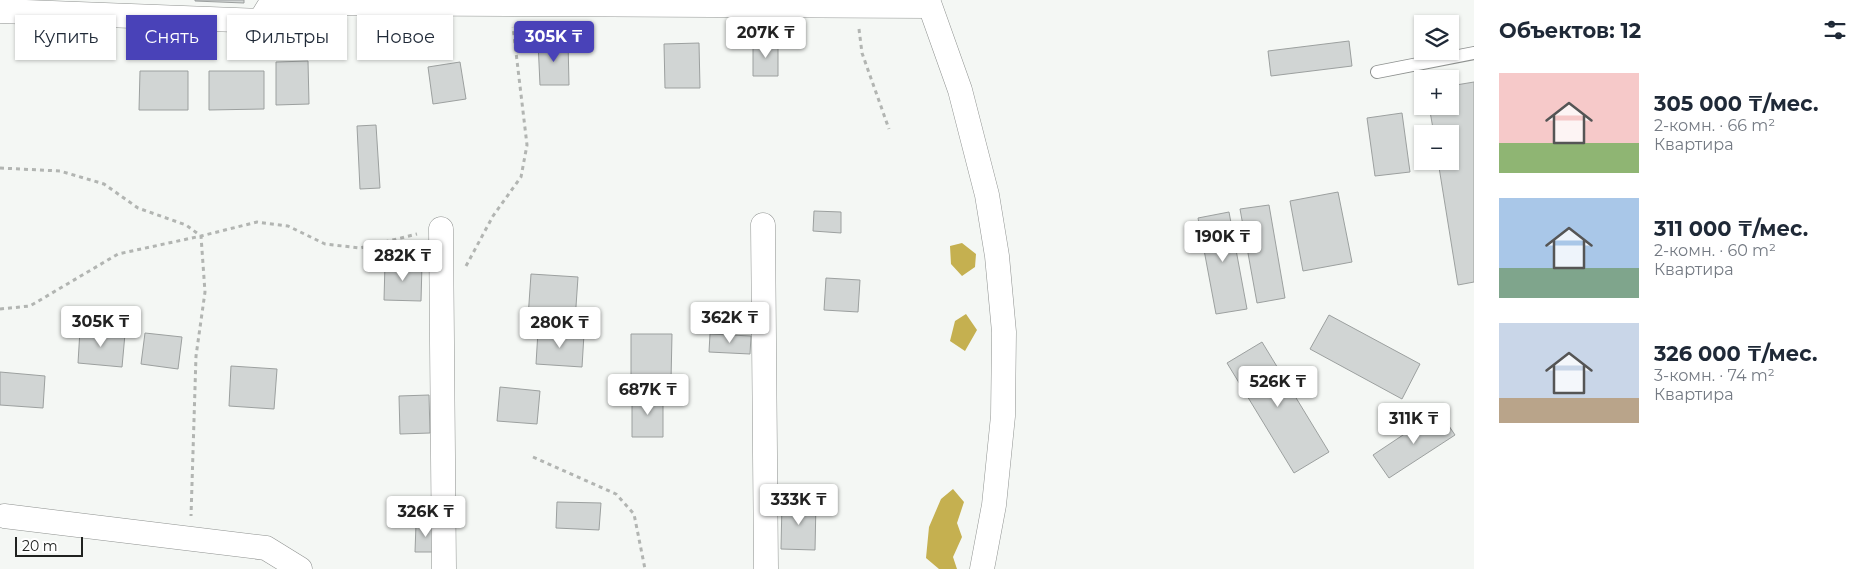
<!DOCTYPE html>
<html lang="ru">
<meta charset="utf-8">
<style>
:root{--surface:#fff;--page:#f6f6f7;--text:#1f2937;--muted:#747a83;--accent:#4942b8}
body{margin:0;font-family:Montserrat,sans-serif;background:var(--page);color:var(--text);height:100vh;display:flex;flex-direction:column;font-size:19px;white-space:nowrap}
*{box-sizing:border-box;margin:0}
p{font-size:16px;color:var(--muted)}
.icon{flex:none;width:28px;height:28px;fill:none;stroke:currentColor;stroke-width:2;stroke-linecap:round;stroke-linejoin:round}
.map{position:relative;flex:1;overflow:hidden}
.panel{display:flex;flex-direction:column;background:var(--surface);width:400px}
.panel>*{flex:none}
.hud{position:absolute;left:15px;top:15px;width:475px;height:45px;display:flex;gap:10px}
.tools{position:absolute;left:1414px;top:15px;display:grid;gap:10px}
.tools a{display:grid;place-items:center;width:45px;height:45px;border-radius:0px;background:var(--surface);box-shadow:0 1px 4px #0004;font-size:25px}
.scale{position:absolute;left:15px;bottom:12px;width:68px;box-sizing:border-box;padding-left:5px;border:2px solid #202220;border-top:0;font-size:14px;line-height:18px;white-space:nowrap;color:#202220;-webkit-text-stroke:4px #fff;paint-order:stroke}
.price{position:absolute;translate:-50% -42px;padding:0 11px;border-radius:5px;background:#fff;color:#222;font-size:16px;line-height:32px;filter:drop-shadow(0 1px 2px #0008)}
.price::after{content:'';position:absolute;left:50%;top:30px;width:15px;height:11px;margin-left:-8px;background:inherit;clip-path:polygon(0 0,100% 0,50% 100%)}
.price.on{background:var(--accent);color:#fff}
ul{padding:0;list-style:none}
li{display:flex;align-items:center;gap:15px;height:125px;padding:0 25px}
li span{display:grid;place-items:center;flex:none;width:140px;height:100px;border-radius:0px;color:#555}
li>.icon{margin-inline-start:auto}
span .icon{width:60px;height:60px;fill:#fffc;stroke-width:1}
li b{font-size:21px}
h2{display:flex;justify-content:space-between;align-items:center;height:60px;padding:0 25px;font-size:21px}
.chip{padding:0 18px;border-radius:0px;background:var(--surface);box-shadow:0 1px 4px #0004;font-size:18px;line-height:45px}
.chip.on{background:var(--accent);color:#fff}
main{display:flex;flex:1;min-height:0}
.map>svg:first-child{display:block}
.forest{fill:#c5b050}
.building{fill:#d1d5d4;stroke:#9ca09f}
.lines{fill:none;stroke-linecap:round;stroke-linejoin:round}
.lane-casing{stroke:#8f9290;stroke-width:14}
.street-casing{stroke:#8f9290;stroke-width:25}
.path{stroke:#b2b5b2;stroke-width:3;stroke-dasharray:4 4;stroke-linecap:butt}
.lane{stroke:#fff;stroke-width:12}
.street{stroke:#fff;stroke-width:24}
</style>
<main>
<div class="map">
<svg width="1474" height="569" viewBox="0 0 1474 569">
<rect width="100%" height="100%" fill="#f4f7f4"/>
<path class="forest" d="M962 243 976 254 975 267 962 276 951 264 950 246Z
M966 314 977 330 965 351 950 341 955 321Z
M953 489 964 502 957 523 962 537 953 557 957 569H939L926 558 929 527 941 499Z"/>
<path class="building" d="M195 0H244V3L195 1Z
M568 41 569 85H540L538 42Z
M1349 41 1352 66 1271 76 1268 51Z
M753 42H778V76H753Z
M699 43 700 88H665L664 44Z
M308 61 309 104 276 105V62Z
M460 62 466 99 433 104 428 67Z
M140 71H188V110H139Z
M209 71H264V109L209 110Z
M1474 82V282L1458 285 1438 161H1450V134H1434L1429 106H1450V86Z
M1402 113 1410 172 1375 176 1367 118Z
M376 125 380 188 360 189 357 126Z
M1338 192 1352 262 1303 271 1290 201Z
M1269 205 1285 298 1257 303 1240 209Z
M814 211 841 212V233L813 231Z
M1229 212 1247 309 1216 314 1198 218Z
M385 263 422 264 421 301 384 300Z
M531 274 578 277 575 321 528 318Z
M826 278 860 280 858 312 824 310Z
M1329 315 1420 364 1402 399 1310 349Z
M80 330 125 334 122 367 78 363Z
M538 331 584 334 582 367 536 364Z
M145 333 182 337 178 369 141 364Z
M631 334H672L671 381H631Z
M710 334 751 336 750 354 709 352Z
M1262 342 1329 452 1294 473 1227 363Z
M231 366 277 369 274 409 229 406Z
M0 372 45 376 43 408 0 405Z
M500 387 540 391 537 424 497 421Z
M429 395 430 433 400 434 399 396Z
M632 395H663V437H632Z
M1439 411 1455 435 1389 478 1373 455Z
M557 502 601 503 599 530 556 528Z
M782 502H816L815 550 781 549Z
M404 504H430L431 520 404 521Z
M416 524 437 525 436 552H415Z"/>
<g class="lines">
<g class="lane-casing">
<path id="lane" d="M1377 72 1474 53"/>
</g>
<g class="street-casing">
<path id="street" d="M928 0 960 90 987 195 997 256 1004 332 1003 416 994 505 982 569
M0 11 260 21 271 3 930 6
M763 225 766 569
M441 229 444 569
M4 516 266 548 300 569"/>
</g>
<path class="path" d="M859 29 862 53 889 129
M0 168 60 171 104 184 138 208 186 225 201 236 205 292 196 356 191 516
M466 266 493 216 521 177 527 145 513 27
M0 309 30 306 118 254 201 236 257 222 288 226 325 244 360 248 417 234
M533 457 616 494 634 514 645 569"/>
<use href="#lane" class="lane"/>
<use href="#street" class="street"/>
</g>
</svg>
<div class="tools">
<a><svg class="icon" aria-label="layers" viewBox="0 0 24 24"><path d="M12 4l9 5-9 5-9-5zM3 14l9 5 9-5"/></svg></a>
<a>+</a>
<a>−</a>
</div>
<div class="scale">20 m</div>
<b class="price" style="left:766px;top:59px">207K ₸</b>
<b class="price on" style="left:554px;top:63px">305K ₸</b>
<b class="price" style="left:1223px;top:263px">190K ₸</b>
<b class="price" style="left:403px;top:282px">282K ₸</b>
<b class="price" style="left:730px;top:344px">362K ₸</b>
<b class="price" style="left:101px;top:348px">305K ₸</b>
<b class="price" style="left:560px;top:349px">280K ₸</b>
<b class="price" style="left:1278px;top:408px">526K ₸</b>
<b class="price" style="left:648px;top:416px">687K ₸</b>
<b class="price" style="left:1414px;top:445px">311K ₸</b>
<b class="price" style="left:799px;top:526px">333K ₸</b>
<b class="price" style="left:426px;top:538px">326K ₸</b>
<div class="hud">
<a class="chip">Купить</a>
<a class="chip on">Снять</a>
<a class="chip">Фильтры</a>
<a class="chip">Новое</a>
</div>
</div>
<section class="panel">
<h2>Объектов: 12<svg class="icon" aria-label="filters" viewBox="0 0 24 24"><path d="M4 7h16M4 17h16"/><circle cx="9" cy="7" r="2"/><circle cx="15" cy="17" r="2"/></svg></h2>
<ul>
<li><span style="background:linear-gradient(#f6c9c9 70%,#8fb573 0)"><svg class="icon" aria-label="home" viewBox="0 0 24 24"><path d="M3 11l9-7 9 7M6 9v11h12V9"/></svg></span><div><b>305 000 ₸/мес.</b><p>2-комн. · 66 m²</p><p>Квартира</p></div></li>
<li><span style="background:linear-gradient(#a9c7e8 70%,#7fa58c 0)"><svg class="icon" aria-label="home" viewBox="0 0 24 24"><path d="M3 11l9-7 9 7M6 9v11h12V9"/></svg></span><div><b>311 000 ₸/мес.</b><p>2-комн. · 60 m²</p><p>Квартира</p></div></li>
<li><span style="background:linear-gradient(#c9d6e8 75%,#b9a48a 0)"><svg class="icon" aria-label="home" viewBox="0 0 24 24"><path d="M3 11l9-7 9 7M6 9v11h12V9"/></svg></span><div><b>326 000 ₸/мес.</b><p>3-комн. · 74 m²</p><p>Квартира</p></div></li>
</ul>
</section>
</main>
